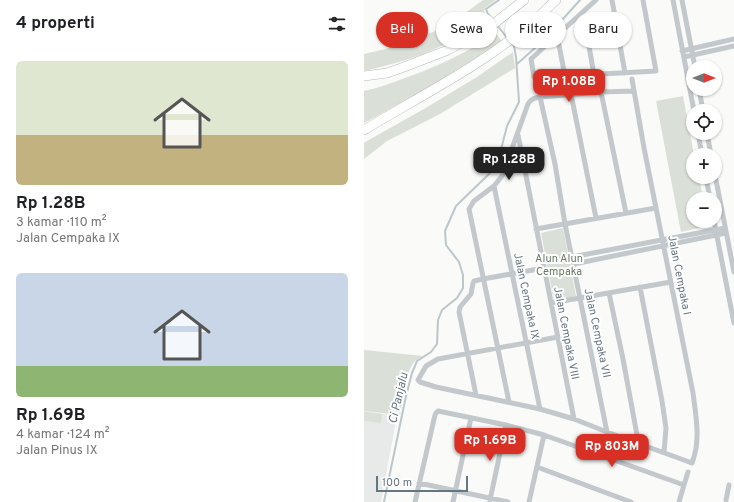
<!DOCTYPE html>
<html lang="id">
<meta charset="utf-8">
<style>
:root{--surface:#fff;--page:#f6f6f6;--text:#202124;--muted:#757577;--accent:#d93025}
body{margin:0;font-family:Overpass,sans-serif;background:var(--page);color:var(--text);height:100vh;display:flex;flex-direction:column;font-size:15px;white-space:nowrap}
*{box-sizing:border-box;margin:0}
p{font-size:13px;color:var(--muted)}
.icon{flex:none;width:22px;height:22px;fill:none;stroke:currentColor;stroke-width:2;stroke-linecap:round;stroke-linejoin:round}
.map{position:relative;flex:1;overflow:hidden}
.side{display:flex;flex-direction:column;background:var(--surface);width:364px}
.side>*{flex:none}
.banner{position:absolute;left:12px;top:12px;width:298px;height:36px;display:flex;gap:8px}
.needle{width:26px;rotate:90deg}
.tools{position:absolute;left:322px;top:60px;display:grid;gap:8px}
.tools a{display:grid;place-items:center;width:36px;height:36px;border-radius:50%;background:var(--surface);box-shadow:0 1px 3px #0004;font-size:20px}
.scale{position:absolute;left:12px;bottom:10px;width:92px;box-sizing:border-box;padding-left:4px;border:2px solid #657683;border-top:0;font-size:11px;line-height:14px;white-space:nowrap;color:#657683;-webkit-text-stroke:3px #fff;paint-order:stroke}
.price{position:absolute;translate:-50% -34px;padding:0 9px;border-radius:8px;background:var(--accent);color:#fff;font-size:13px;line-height:26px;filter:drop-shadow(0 1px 2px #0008)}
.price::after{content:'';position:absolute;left:50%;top:24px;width:12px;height:9px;margin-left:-6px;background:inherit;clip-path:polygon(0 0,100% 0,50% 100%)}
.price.on{background:#222;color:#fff}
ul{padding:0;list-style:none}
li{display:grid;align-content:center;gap:8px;height:212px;padding:0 16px}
li span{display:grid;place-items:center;height:124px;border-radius:6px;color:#555}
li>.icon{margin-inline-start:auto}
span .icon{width:72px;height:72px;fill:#fffc;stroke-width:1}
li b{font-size:17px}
h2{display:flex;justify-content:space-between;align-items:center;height:48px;padding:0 16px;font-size:17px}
.pill{padding:0 14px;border-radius:18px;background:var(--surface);box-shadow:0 1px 3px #0004;font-size:14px;line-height:36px}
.pill.on{background:var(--accent);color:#fff}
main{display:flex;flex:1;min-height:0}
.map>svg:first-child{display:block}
.built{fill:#e8e9e9}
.green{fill:#dadfd7}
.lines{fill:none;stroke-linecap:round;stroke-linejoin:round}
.stream{stroke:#bbc7cb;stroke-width:2}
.highway-casing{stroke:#b4b9bd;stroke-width:10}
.street{stroke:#c3c8cc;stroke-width:5}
.highway{stroke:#fff;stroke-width:9}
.labels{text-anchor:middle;stroke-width:4;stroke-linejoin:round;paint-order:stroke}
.park-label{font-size:11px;fill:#687a64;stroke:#fff}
.street-label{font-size:11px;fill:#657683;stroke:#fff}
.water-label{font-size:12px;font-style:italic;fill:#60757c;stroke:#fff}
</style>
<main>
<section class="side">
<h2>4 properti<svg class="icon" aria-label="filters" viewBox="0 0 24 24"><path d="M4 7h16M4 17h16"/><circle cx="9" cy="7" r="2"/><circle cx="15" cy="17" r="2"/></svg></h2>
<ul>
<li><span style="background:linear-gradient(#dfe7d0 60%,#c2b280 0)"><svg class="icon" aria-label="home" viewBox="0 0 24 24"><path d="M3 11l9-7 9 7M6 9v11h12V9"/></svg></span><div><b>Rp 1.28B</b><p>3 kamar · 110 m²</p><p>Jalan Cempaka IX</p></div></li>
<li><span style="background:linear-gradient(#c9d6e8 75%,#8fb573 0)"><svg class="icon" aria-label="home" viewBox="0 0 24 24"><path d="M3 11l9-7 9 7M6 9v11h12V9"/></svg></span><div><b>Rp 1.69B</b><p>4 kamar · 124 m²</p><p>Jalan Pinus IX</p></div></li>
</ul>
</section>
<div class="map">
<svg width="370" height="502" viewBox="0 0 370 502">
<rect width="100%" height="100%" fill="#fafaf8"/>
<path class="built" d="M0 411 33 416 17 502H0Z"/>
<path class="green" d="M119 0H132L121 8 120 11 123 18C108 28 93 38 77 46 53 58 26 65 0 71V54L38 45 83 26Z
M132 34 138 41 89 72 57 92 0 123V91C14 88 28 83 41 78 73 67 103 52 132 34Z
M149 52 151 68 76 114 23 141 0 159V143L3 141 60 109 113 77Z
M319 96 330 155H329V177H335L339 199H329V221H343L344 226 317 232 292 101Z
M199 228 212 296 190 301 177 233Z
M0 350 59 356C56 358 53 359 51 361 41 371 39 402 36 415L0 411Z
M0 412 18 414 17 423 0 421Z"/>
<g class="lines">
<path class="stream" d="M129 20 124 14 122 9 135 0
M133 25 144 39
M153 64 180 40 216 0
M20 502 42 396 48 373 53 361 67 352 73 344 74 320 78 310 93 298 99 288V275L95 262 82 245 81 231 92 206 126 173 134 161 143 126 155 102 152 57 150 46 147 42"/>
<g class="highway-casing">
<path id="highway" d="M0 76 23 73 40 67 84 50 127 26 160 0
M0 130C58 95 121 64 172 19 179 13 185 6 192 0"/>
</g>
<path class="street" d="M248 0 261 73
M309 0 330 111
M318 0 331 67
M219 12 230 75
M193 35 201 76 292 71 279 0
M318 51 370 39
M320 57 370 46
M170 77 167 59 232 0
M335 89 339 111
M237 92 262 213
M207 94 232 218
M176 97 191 164 201 224 243 432
M334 133 338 155
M343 133 347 155
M154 135 210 419
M351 175 370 272
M342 177 346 199
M130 186 176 409
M350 221 370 323
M172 229 292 208
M208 257 361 228
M210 264 362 233
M276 287 298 401 302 428 300 452
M245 293 259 359 273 435V442
M187 303 307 282
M194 337 74 359 62 366 54 380 56 382 72 387 176 409 210 419 243 432 328 463C337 440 332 417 329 393L280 148 268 79
M112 395 95 312 96 307 107 294 109 283 110 281 119 279 180 268
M145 402 105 209 110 201 130 186 138 176 164 104C167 99 170 98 176 97L237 92 270 91
M180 435 320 485 315 502
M173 467 267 502
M55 483 144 502
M320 485 324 472
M126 500 142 425
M362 500 365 485
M51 502 71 415 72 413 74 411 142 425 180 435 165 502
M89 502 107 418"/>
<use href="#highway" class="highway"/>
</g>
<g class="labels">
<g class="park-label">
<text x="195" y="262">Alun Alun<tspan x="195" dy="13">Cempaka</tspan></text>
</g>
<g class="street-label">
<text transform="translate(316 275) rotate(79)" y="4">Jalan Cempaka I</text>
<text transform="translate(163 296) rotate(78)" y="4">Jalan Cempaka IX</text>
<text transform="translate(203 333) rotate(79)" y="4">Jalan Cempaka VIII</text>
<text transform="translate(234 333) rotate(78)" y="4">Jalan Cempaka VII</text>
</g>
<g class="water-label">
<text transform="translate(34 398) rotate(-77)" y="4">Ci Panjalu</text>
</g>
</g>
</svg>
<div class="tools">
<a><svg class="needle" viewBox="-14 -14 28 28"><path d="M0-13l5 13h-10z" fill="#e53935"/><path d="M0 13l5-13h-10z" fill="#757577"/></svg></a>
<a><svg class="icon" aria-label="locate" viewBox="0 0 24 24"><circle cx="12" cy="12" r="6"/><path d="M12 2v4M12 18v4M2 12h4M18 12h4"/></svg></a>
<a>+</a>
<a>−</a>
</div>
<div class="scale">100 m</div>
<b class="price" style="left:205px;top:103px">Rp 1.08B</b>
<b class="price on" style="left:145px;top:181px">Rp 1.28B</b>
<b class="price" style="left:126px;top:462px">Rp 1.69B</b>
<b class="price" style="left:248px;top:468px">Rp 803M</b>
<div class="banner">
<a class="pill on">Beli</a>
<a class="pill">Sewa</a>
<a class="pill">Filter</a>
<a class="pill">Baru</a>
</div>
</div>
</main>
